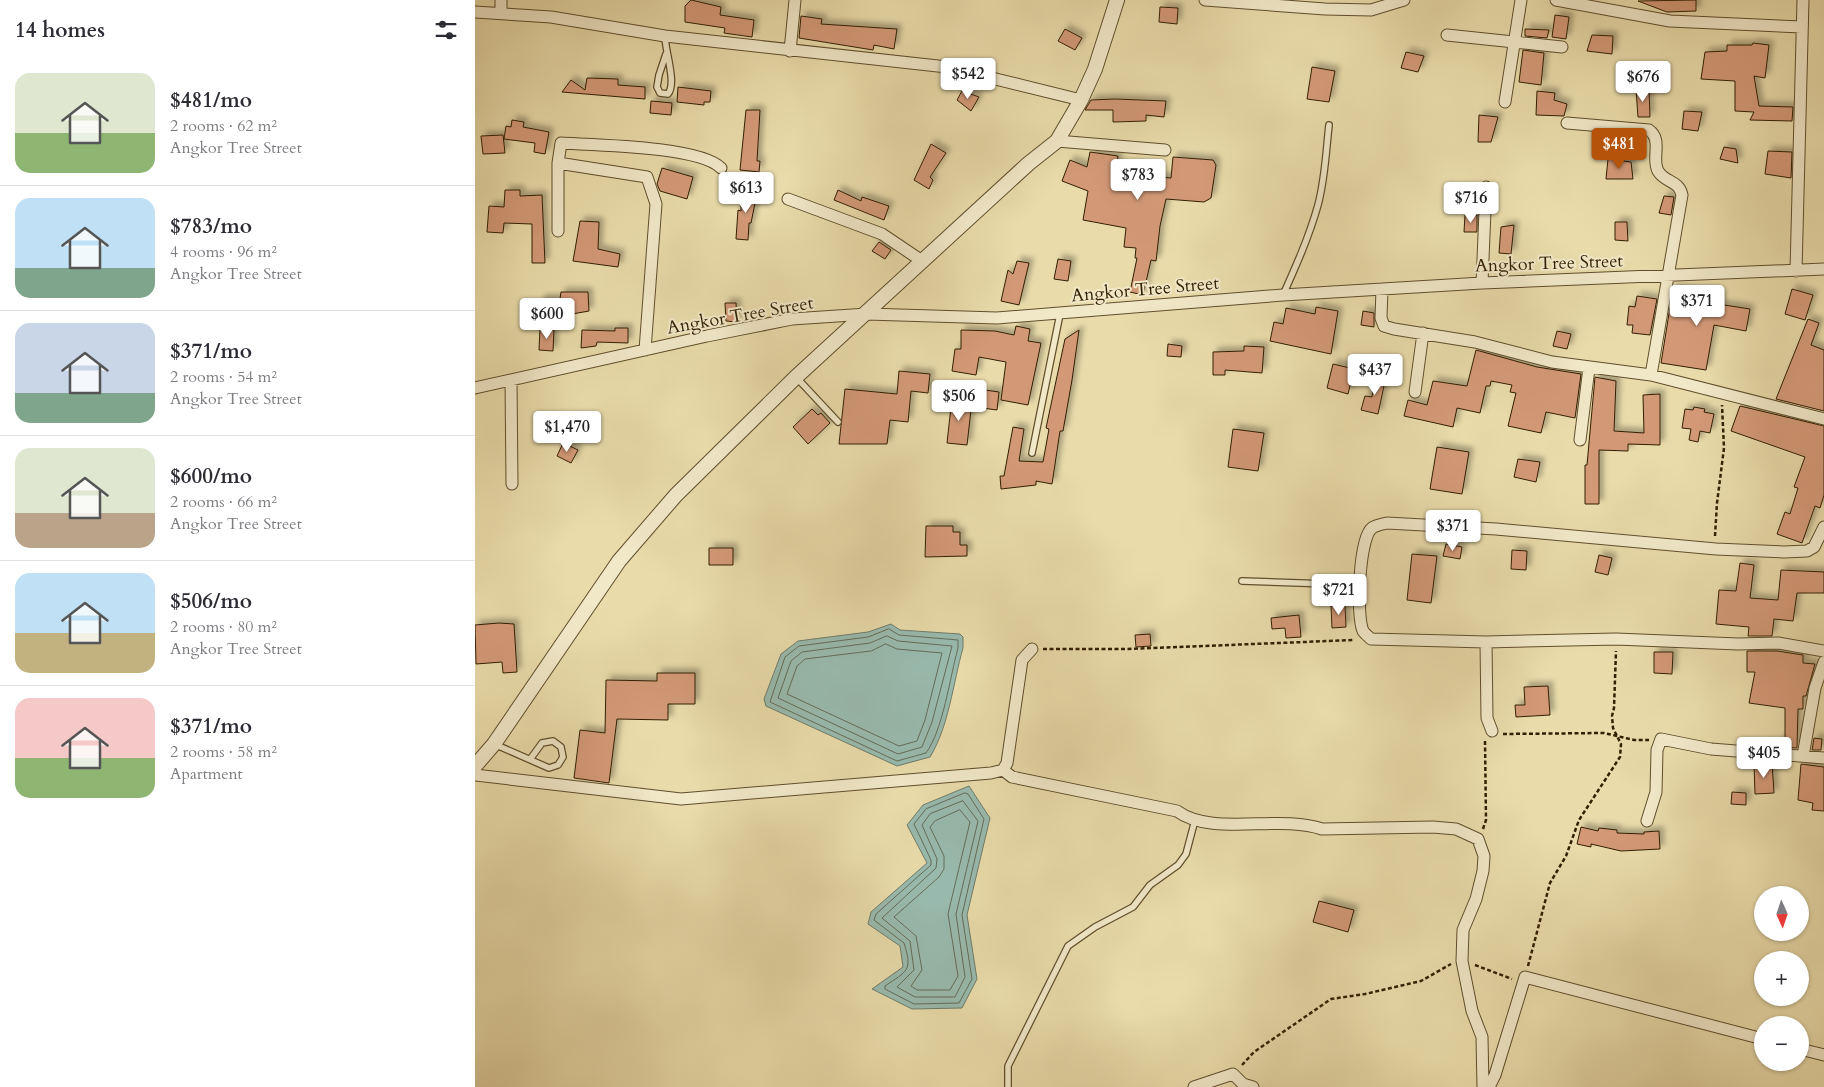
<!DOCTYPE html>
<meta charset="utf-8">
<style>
:root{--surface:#fff;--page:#f2f2f3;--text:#2b2b33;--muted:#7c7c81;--line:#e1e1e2;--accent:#b45309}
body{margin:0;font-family:Cardo,serif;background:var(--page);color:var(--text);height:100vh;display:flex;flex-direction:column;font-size:19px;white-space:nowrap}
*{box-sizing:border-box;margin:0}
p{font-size:16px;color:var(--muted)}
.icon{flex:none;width:28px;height:28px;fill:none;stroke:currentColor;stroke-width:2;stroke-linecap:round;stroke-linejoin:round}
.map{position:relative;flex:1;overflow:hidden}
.panel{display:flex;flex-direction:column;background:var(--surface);width:475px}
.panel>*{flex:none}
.needle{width:32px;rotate:177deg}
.fabs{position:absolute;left:1279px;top:886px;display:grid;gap:10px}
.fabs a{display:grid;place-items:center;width:55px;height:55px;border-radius:50%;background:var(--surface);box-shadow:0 1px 4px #0004;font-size:25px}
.price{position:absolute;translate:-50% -42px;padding:0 11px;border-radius:5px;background:#fff;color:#222;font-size:16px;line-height:32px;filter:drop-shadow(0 1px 2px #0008)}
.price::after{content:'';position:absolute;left:50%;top:30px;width:15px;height:11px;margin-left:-8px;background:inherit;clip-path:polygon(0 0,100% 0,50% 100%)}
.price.current{background:var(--accent);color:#fff}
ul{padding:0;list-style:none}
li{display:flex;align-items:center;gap:15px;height:125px;padding:0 15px}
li+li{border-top:1px solid var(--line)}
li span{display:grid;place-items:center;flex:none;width:140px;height:100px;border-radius:15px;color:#555}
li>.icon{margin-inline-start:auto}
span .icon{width:60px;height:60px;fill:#fffc;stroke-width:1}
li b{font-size:21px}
h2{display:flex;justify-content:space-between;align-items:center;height:60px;padding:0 15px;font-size:21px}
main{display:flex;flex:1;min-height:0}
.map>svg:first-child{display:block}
.water{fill:#98baae;stroke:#6f7c69}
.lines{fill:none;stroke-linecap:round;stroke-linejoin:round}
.shore{stroke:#656c58;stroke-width:1}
.building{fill:#d39977;stroke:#321f02;filter:url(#shadow)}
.service-casing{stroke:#604e2c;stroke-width:8}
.minor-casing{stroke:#604e2c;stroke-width:13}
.tertiary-casing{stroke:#604e2c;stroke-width:16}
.path{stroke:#321f02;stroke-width:2.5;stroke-dasharray:4 2.5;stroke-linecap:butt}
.service{stroke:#f1e8c8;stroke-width:5.5}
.minor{stroke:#f1e8c8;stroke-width:11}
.tertiary{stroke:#f1e8c8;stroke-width:14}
.labels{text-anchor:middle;stroke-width:4;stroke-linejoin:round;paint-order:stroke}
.street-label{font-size:18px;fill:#321f02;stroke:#f1e8c8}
</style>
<main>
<section class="panel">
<h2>14 homes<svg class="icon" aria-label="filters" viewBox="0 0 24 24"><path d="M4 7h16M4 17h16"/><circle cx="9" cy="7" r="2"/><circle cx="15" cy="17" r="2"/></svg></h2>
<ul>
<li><span style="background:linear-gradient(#dfe7d0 60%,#8fb573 0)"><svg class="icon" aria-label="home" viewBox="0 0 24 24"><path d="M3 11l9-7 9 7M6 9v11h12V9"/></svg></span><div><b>$481/mo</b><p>2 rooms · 62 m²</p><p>Angkor Tree Street</p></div></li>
<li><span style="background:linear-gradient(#bfe0f5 70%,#7fa58c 0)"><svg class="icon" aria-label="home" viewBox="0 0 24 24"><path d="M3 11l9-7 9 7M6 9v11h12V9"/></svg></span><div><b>$783/mo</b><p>4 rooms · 96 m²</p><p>Angkor Tree Street</p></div></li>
<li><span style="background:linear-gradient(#c9d6e8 70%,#7fa58c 0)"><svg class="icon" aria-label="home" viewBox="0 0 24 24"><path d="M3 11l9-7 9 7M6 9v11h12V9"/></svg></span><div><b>$371/mo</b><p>2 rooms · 54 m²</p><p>Angkor Tree Street</p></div></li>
<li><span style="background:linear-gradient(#dfe7d0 65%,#b9a48a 0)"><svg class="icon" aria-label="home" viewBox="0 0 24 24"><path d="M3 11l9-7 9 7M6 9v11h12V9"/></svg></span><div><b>$600/mo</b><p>2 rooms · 66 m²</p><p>Angkor Tree Street</p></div></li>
<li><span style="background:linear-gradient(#bfe0f5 60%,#c2b280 0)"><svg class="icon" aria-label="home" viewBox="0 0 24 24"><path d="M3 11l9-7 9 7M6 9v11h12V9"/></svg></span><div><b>$506/mo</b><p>2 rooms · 80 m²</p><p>Angkor Tree Street</p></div></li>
<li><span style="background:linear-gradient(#f6c9c9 60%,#8fb573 0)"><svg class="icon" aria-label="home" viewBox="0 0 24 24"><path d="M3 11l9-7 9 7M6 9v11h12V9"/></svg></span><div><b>$371/mo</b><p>2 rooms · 58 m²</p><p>Apartment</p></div></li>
</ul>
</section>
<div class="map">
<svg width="1349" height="1087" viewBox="0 0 1349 1087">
<defs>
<filter id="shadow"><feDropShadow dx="4.5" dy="-4.5" stdDeviation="2.5" flood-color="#0004"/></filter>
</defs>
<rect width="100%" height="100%" fill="#e9dbaa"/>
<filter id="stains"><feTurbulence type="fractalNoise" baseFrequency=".004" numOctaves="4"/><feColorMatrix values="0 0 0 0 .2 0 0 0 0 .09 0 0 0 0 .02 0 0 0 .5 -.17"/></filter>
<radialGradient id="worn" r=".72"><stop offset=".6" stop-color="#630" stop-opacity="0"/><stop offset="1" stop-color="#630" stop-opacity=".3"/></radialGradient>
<path class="water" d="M416 624 425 630 485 634 488 637V648C478 683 474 726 455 757L422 766 291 706 289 699 306 654 323 641 393 632Z
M494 786 515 818 492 915 502 979 487 1008 437 1009 397 989 428 967 425 946 393 924 396 912 452 863 432 825 448 805Z"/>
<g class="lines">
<path class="shore" d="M414 629 424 635 483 640V648C475 677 468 730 451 753L422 761 295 702 310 657 324 646 393 637Z
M412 636 423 641 477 646 457 722 447 747 423 754 303 698 316 661 327 652 395 643Z
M411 644 422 649 467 653 450 720 442 741 424 746 312 694 322 666 330 659 396 651Z
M490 793 493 794 509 819 487 915 497 979 484 1003 439 1004 410 989V986C432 971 438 971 429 943L399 920 401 914 456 865V860L439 824 451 809Z
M488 801 503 821 481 914 490 977 480 997H440L422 987 439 970 435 941 407 918 461 868 462 859 447 825 455 814Z
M485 810 495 822 473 914 483 976 475 990H442L436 986 447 970 441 936 419 917 464 877 469 869V856L455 827 460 821Z"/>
</g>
<path class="building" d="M216 0 246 7 245 15 279 20 277 37 249 33 250 28 210 22V6Z
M1221 0V11L1192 12 1163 1Z
M685 7 703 8 702 24 684 22Z
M1080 15 1094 17 1091 39 1077 37Z
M326 16 347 19 346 24 422 29 419 49 399 45 398 50 324 38Z
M590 29 607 38 600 50 583 41Z
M1050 29 1074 30 1072 38 1050 36Z
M1117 35 1138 36 1137 54 1112 51Z
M1278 43 1294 45 1290 78 1279 76 1284 106 1318 107 1317 121 1275 120 1279 112 1260 111V81L1226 79 1230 52 1252 51V45H1277Z
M1048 50 1069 53 1066 85 1044 82Z
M931 52 949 56 943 72 926 68Z
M837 67 860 71 854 102 832 99Z
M112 78 143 79V85L170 87V99L87 92 96 80 110 90Z
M203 87 236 91 235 102H229V105L202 102Z
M1161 89H1174L1175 117H1163Z
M487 91 504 97 496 111 482 100Z
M1062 91 1080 93 1079 100 1092 104 1089 116 1061 115Z
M640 99 691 101 689 117 671 115V121L638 122V110H610L616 100Z
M176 101 197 103 196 115 175 113Z
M271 110H285L282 161H285L284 172 265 170Z
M1209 111 1227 112 1223 131 1207 129Z
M1004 115 1023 117 1016 142H1003Z
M37 120 49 122 48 127 74 132 70 154 59 152 60 143 29 139 31 126 36 127Z
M28 135 30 153 8 154 6 136Z
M456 144 471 153 455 177 458 180 454 189 439 180Z
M1249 147 1261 149 1263 163 1245 159Z
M1293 151 1317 152 1316 178 1290 174Z
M615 152 643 156 641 171 652 174 696 178 698 157 738 160 741 165 736 198 729 202 691 199 685 226 681 261 676 260 668 295 655 292 662 258H660L661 248 649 247 651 228 608 220 613 191 587 181 595 160 612 167Z
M1133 159 1156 162 1158 179H1131Z
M187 168 218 177 212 199 185 191 182 184Z
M30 190H45V196L67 195 70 263H57V224L29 223 28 233 12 232 14 206 29 207Z
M363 190 386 201 387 197 414 206 409 220 359 200Z
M266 191H282V203H280L276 223H274L273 240 261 239 263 210 266 211Z
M1189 196 1199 197 1196 215 1184 213Z
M990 215H1002V232H989Z
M105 221 124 222 123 249 145 254 143 267 98 261Z
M1140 222H1152L1153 241 1140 240Z
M1039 225 1036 254 1024 253 1026 227Z
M404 242 416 250 410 259 397 251Z
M583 259 596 261 593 281 579 279Z
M542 261 554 263 544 305 526 301 533 270 538 274Z
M1198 289 1245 295 1243 304 1275 309 1271 331 1239 325 1231 370 1186 363Z
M1317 289 1338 295 1330 320 1310 314Z
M86 292H113L114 311 63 320 65 299H85Z
M1162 296 1182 299 1175 335 1157 333 1158 325H1152L1154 306 1160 307Z
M250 303H261L262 322 251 321Z
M841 307 863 311 856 354 795 341 799 322 808 324 811 308 840 314Z
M888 311 899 313V327L886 325Z
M1333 319 1344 323 1336 345 1349 350V411L1301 399Z
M541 326 555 329 553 341 566 343 553 405 526 400 531 362 504 357 501 375 477 371 480 349H486V330L520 331 539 335Z
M140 328H153V343L122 342 121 346 106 348 107 330 140 331Z
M65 329 79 330 78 351 64 350Z
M604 330 597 380 588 431H585L577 484 561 481V485L526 489 525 476H529L538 427 549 429 544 461 568 462 574 429 571 428 590 339Z
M1082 331 1096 334 1092 349 1078 346Z
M693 344 707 346 706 357 692 356Z
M769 346 789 347 787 373 750 370V375H738V352L769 351Z
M1001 350 1062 367 1106 374 1100 418 1071 412 1066 433 1033 426 1041 393 1035 392 1037 385 1016 381 1015 386H1011L1005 413 982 408 978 427 929 416 933 400 952 405 958 381 992 386Z
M858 364 879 369 873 394 852 388Z
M424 371 455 374 453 393 436 391 433 422 415 420 412 444H364L370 389 422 394Z
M900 375 911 376 903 414 886 410 890 396 897 397Z
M1120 377 1141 381 1139 431 1169 433 1168 395 1185 394V445L1153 444V451L1124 450V504H1110V465H1112Z
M510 390 524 392 522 410 507 408Z
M477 398 497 401 492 445 472 443Z
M1265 406 1349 426V495L1345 508 1340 506 1327 543 1302 534 1310 512 1315 514 1323 488 1319 487 1330 457 1256 431Z
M1219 407 1230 409 1229 412 1239 414 1235 433 1225 431 1223 442 1214 440 1216 429 1207 428 1210 409 1218 410Z
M337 409 343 415 346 413 355 423 333 444 318 427Z
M758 429 789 433 783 471 753 467Z
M88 443 103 450 96 463 82 456Z
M962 447 994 452 987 494 955 489Z
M1043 459 1065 462 1061 482 1039 477Z
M451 526H478V532H485V545H492V556L450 557Z
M971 544 987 547 985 559 968 556Z
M234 548H258V565H234Z
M1037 550 1052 551 1051 570 1036 569Z
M937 554 962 556 956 603 932 600Z
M1124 555 1137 558 1133 575 1120 572Z
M1265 563 1279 565 1275 598 1303 600 1306 570 1349 572V593H1322L1318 621 1299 619 1297 636H1273L1274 627 1241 624 1244 590 1261 591Z
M870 605 871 627 857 628 856 606Z
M824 615 826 637 811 638 810 628 797 629 796 618Z
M24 623 39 624 42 672 28 673 27 662 1 664 0 625Z
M675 634 676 646 661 647 660 635Z
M1272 651H1302L1328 655V663L1340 664 1331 696H1328V709H1323L1322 748 1305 747V739H1310V708L1274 703 1280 672H1272Z
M1179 652H1198L1197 674 1179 673Z
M182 673H220V704H193V720L142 719 134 783 99 778 105 730 130 733 131 680 182 681Z
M1073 686 1075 715 1041 717 1040 705H1050L1049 687Z
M1339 738 1347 739 1346 750H1337Z
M1297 763 1299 793 1280 794 1279 764Z
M1326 764 1349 767V811L1337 810 1338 803 1323 800Z
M1257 792 1271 793V805L1256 804Z
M1106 827 1123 831 1124 828 1142 830V833L1169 834V832L1184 831 1185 849 1146 851 1116 844V847L1102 844Z
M844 901 879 910 873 932 838 922Z"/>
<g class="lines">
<g class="service-casing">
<path id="service" d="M190 36C190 51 202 83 193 94L185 93 182 87 184 75 191 54
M808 295C821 266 834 237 843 205 850 179 851 152 854 125
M321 377 363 422
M557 453 585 314
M767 581 884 585
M19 744 74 768 83 765 88 757 86 747 78 741 67 743 56 758
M533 1087V1066L593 946 620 927 658 907 675 885 703 865 711 854 720 820"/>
</g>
<g class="minor-casing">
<path id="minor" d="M730 0 850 9 896 10 929 0
M1081 0 1195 21 1327 27
M0 12 76 17 190 36 472 67 606 100
M26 13V0
M972 35 1087 47
M315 51 320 0
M1030 102 1046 0
M1092 123 1174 130C1188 140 1176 158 1183 171 1190 183 1204 180 1207 195L1176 375
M582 141 690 150
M83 163 172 177 181 204 170 350
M313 199 407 234 447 261
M83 231V163L86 143C118 145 225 146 246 168
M1321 271 1328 0
M1007 283 1011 187
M907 289 906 318 909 326 919 329 1000 342 1077 362 1176 375 1349 419
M36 380 37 484
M0 388 232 336 317 319 392 314 522 318 808 295 1007 283 1349 269
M940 392 948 333
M1105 440 1114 368
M1349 527 1339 547 1332 551 1309 552 1241 549 1021 529 912 523C908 524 901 525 897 528 884 538 881 615 888 631 890 634 894 637 896 639L1011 642 1141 639 1263 644 1303 643 1349 651
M1011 642 1012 718 1017 731
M1328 756 1340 688 1349 662
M528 770 537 777 702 811C737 837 804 814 847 829L958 827 981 829 1003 839 1009 856 1008 871 1001 899 988 930 987 961 997 1011 1007 1037 1008 1087
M0 775 206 799 516 773 528 770 532 763 547 660 557 649
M1172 821 1181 792 1182 750 1186 739 1236 749 1349 758
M1325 1049 1349 1055
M719 1087 758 1074 768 1084 778 1087
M1014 1087 1020 1075 1050 977 1288 1039"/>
</g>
<g class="tertiary-casing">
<path id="tertiary" d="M0 766 19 744 144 561 201 495 321 377 553 164 582 141 606 100 620 69 642 0"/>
</g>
<path class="path" d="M1240 536 1242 503 1249 448 1247 405
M568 649H653L879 640
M1028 734 1129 733 1159 740H1174
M1008 829 1011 820 1010 740
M1000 965 1037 979
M1053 966 1075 883 1091 856 1104 820 1145 757 1146 744 1138 728 1137 716 1139 708 1141 651
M767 1065 779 1052 856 999 890 994 946 981 976 964"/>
<use href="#service" class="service"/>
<use href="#minor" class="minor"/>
<use href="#tertiary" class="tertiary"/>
</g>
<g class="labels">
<g class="street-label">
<text transform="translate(1074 263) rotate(-2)" y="6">Angkor Tree Street</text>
<text transform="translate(670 289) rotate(-5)" y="6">Angkor Tree Street</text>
<text transform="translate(265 315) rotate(-10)" y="6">Angkor Tree Street</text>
</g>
</g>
<rect width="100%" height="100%" filter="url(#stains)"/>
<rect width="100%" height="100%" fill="url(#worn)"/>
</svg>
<div class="fabs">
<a><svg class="needle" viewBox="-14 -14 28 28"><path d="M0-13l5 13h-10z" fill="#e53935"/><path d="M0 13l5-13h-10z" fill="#7c7c81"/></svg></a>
<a>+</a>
<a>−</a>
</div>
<b class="price" style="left:493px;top:100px">$542</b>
<b class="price" style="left:1168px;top:103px">$676</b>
<b class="price current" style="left:1144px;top:170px">$481</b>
<b class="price" style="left:663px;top:201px">$783</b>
<b class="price" style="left:271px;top:214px">$613</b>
<b class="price" style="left:996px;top:224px">$716</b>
<b class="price" style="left:1222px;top:327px">$371</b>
<b class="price" style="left:72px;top:340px">$600</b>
<b class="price" style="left:900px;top:396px">$437</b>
<b class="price" style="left:484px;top:422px">$506</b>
<b class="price" style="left:92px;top:453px">$1,470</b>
<b class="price" style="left:978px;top:552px">$371</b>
<b class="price" style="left:864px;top:616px">$721</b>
<b class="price" style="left:1289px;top:779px">$405</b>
</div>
</main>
